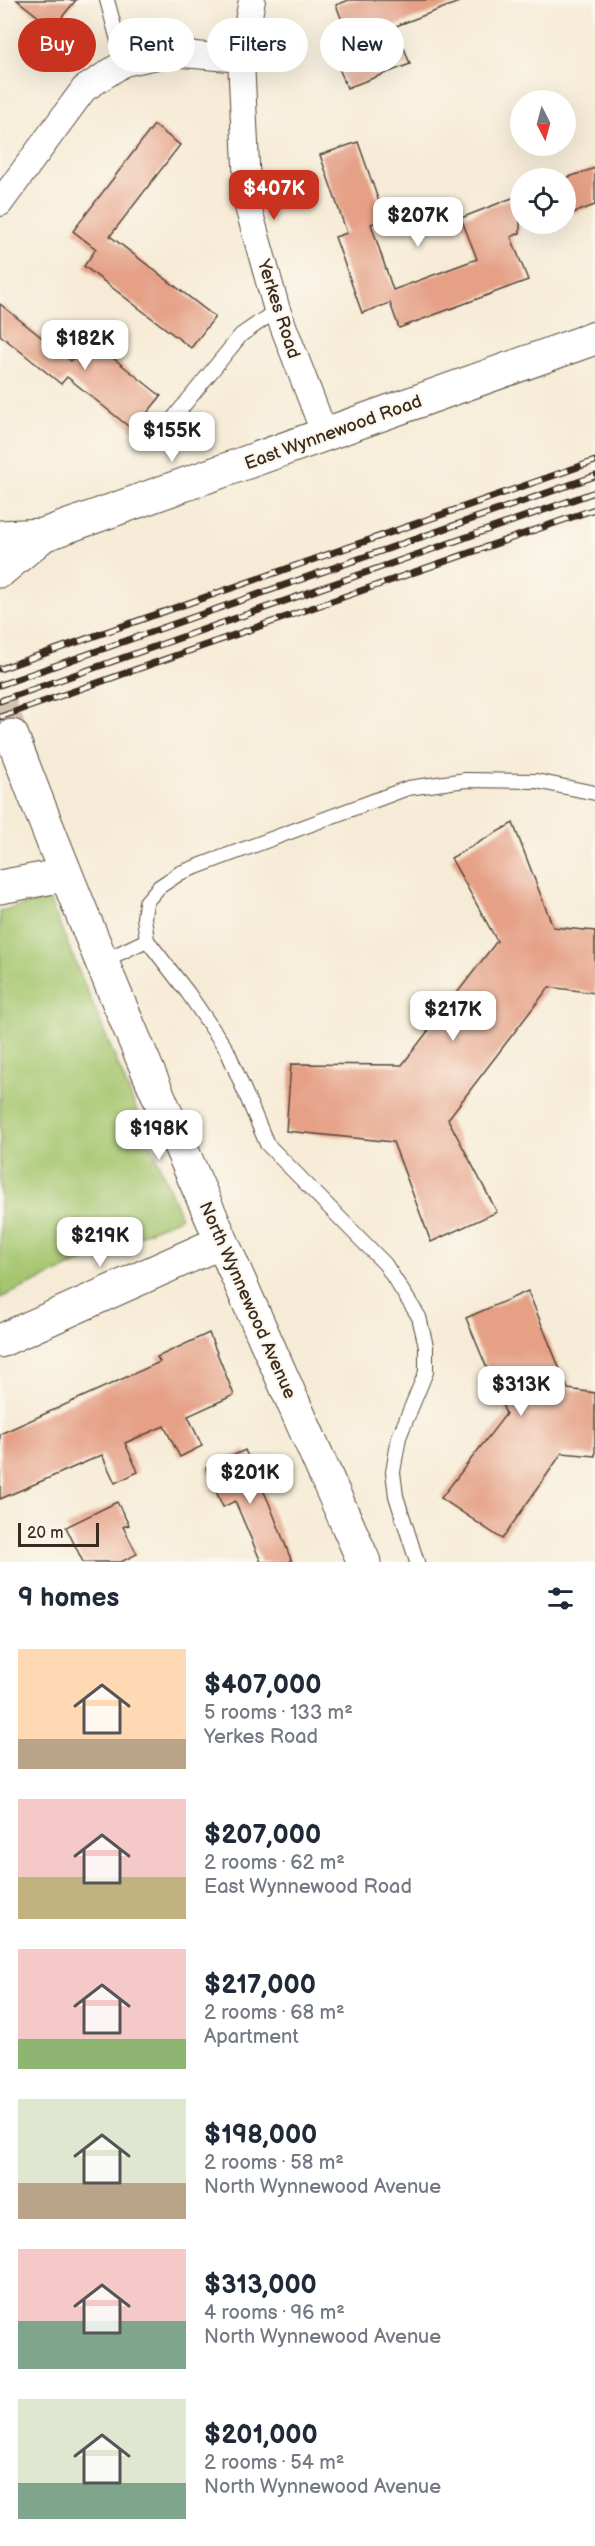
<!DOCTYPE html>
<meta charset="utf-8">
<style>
:root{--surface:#fff;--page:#f6f6f7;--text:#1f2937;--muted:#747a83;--accent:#c8321e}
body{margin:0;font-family:"Balsamiq Sans",sans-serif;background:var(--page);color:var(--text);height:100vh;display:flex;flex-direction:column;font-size:22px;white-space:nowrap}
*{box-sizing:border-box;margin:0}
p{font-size:20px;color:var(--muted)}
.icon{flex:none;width:33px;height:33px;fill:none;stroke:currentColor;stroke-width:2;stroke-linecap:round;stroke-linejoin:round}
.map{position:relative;height:1562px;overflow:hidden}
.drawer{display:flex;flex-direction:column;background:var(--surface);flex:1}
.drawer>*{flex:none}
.top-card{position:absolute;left:18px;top:18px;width:560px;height:54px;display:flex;gap:12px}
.needle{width:39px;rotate:174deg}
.buttons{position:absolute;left:510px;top:90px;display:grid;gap:12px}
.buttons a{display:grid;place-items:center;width:66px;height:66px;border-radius:50%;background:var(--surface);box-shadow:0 6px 24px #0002;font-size:30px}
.scale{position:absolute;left:18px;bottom:15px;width:81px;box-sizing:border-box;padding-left:6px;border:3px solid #3b2a1e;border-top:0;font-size:16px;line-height:21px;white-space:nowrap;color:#3b2a1e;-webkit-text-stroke:4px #fbf7ec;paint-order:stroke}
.price{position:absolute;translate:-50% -51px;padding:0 14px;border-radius:12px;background:#fff;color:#222;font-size:20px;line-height:39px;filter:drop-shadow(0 2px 3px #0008)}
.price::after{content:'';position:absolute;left:50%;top:36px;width:18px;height:14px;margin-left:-9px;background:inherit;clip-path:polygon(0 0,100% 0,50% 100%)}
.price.on{background:var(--accent);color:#fff}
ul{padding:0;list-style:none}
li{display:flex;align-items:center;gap:18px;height:150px;padding:0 18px}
li span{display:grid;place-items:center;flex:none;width:168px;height:120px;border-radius:0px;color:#555}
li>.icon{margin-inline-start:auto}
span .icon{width:72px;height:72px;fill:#fffc;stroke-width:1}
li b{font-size:26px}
h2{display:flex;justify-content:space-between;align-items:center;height:72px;padding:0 18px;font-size:26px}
.pill{padding:0 21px;border-radius:27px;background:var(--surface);box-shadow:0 6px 24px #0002;font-size:21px;line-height:54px}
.pill.on{background:var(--accent);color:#fff}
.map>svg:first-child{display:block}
.green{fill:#a5c66f;stroke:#707846;stroke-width:1.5}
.building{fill:#e5a086}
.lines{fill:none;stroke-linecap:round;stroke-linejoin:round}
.tertiary-tunnel{stroke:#d1c4b1;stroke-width:33;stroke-dasharray:33 16;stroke-linecap:butt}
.service-casing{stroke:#57473a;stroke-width:16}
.minor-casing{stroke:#57473a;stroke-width:28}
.tertiary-casing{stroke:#57473a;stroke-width:35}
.secondary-casing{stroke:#57473a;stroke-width:35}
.service{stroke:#fff;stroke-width:14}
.minor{stroke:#fff;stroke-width:26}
.tertiary{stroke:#fff;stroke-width:33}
.secondary{stroke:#fff;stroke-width:33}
.rail-casing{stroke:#3b2a1e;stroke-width:7}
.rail{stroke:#fbf7ec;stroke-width:4.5;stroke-dasharray:14;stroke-linecap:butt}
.labels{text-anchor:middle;stroke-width:4.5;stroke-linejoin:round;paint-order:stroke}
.street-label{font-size:18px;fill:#3b2a1e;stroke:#fbf7ec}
</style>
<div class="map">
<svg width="595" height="1562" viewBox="0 0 595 1562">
<rect width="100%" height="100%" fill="#fbf7ec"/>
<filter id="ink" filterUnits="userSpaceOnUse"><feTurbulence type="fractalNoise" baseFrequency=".0167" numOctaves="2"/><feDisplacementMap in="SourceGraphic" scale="12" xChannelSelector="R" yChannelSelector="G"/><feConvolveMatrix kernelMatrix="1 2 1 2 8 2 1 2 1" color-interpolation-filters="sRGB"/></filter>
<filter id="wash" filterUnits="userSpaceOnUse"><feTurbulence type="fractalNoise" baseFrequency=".008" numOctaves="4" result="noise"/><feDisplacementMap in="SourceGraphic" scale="24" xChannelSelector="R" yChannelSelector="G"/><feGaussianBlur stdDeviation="1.35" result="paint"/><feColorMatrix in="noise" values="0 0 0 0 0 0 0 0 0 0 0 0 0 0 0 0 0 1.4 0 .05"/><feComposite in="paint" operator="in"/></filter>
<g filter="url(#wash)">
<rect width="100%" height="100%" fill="#f6ebd6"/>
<path class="green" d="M49 899 181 1217 0 1298V911Z"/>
<g id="blocks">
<path class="building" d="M17 0H76L53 28Z
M349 0H459V2L396 26 410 64 347 88 335 58 354 51 336 5Z
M154 125 180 145 110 236 215 317 191 348 84 266 96 249 73 231Z
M358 142 385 219 371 224 393 290 477 259 461 218 520 195V233L511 237 528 280 399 328 390 303 362 313 335 237 347 233 320 155Z
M595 168V205L566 216V178Z
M0 304 71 361 89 339 161 396 133 430 67 377 61 384 0 335Z
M513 823 553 927 595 931V993L549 987 448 1119 497 1212 431 1242 393 1142 286 1131 291 1064 402 1065 497 941 451 858Z
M528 1291 568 1389 595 1393V1456L562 1453 502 1539 441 1498 506 1414 466 1318Z
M209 1333 234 1395 188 1416 202 1446 180 1457 164 1426 125 1443 138 1472 115 1483 102 1455 0 1499V1434L160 1362 157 1357Z
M245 1450 269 1503 292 1562H261L235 1501 223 1507 206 1468Z
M117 1502 129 1525 123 1527 137 1554 121 1562H83L66 1527Z"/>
</g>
</g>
<g filter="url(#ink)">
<use href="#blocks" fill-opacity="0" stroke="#57473a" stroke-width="1.5"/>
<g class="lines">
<path class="tertiary-tunnel" d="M0 704 12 736"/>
<g class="service-casing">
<path id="service" d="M107 0 124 63
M167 426 241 335 277 310
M101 962 147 940
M417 1562 396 1496 393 1472 399 1437 426 1372V1346L419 1317 385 1264 267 1144 227 1050 188 993 147 940 144 918 146 902 159 887 180 873 408 788 466 780 536 781 595 793"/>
</g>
<g class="minor-casing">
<path id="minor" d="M252 0 241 59 248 207 277 310 325 435
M0 203 84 89 124 63 171 53 241 59"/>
</g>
<g class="tertiary-casing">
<path id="tertiary" d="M0 571 43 535
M12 736C118 1016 243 1288 364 1562
M0 887 64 875
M0 1341 221 1242"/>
</g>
<g class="secondary-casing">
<path id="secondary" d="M0 537 43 535 595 338"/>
</g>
<use href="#service" class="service"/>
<use href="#minor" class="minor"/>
<use href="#tertiary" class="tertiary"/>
<use href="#secondary" class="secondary"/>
<g class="rail-casing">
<path id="rail" d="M0 669 595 461
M0 685 595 476
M0 701 595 492
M0 717 595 509"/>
</g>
<use href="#rail" class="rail"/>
</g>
</g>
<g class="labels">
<g class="street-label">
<text transform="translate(279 309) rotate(72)" y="6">Yerkes Road</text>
<text transform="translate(333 432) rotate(-20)" y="6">East Wynnewood Road</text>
<text transform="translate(248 1300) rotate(66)" y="6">North Wynnewood Avenue</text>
</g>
</g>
</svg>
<div class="buttons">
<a><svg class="needle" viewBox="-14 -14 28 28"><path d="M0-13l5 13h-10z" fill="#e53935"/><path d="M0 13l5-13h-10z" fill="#747a83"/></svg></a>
<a><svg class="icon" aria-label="locate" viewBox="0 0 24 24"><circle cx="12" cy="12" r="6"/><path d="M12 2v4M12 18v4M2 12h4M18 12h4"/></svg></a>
</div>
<div class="scale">20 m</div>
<b class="price on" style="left:274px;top:221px">$407K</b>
<b class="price" style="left:418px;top:248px">$207K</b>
<b class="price" style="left:85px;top:371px">$182K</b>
<b class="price" style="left:172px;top:463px">$155K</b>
<b class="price" style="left:453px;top:1042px">$217K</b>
<b class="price" style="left:159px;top:1161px">$198K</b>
<b class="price" style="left:100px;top:1268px">$219K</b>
<b class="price" style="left:521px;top:1417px">$313K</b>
<b class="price" style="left:250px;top:1505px">$201K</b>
<div class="top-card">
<a class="pill on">Buy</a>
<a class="pill">Rent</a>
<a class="pill">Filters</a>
<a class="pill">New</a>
</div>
</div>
<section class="drawer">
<h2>9 homes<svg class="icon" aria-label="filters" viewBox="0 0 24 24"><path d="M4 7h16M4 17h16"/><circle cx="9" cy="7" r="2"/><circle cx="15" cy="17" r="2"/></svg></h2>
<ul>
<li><span style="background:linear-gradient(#ffd9b3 75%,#b9a48a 0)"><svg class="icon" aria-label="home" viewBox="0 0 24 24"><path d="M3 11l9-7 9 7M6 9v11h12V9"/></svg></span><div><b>$407,000</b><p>5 rooms · 133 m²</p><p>Yerkes Road</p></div></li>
<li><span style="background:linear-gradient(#f6c9c9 65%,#c2b280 0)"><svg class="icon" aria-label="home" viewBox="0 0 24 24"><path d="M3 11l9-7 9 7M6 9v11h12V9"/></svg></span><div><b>$207,000</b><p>2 rooms · 62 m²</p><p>East Wynnewood Road</p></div></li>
<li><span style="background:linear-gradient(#f6c9c9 75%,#8fb573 0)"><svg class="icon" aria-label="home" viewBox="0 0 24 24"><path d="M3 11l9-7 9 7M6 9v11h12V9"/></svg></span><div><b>$217,000</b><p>2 rooms · 68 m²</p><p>Apartment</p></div></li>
<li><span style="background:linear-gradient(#dfe7d0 70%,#b9a48a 0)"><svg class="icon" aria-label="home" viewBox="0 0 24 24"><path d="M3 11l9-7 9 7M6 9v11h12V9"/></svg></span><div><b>$198,000</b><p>2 rooms · 58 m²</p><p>North Wynnewood Avenue</p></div></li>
<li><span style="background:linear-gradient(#f6c9c9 60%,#7fa58c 0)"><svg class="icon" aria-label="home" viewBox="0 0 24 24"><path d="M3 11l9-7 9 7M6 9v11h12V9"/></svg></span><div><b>$313,000</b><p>4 rooms · 96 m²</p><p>North Wynnewood Avenue</p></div></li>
<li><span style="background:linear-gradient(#dfe7d0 70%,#7fa58c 0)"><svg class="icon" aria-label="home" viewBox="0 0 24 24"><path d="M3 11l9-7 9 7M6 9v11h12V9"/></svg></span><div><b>$201,000</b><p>2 rooms · 54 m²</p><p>North Wynnewood Avenue</p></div></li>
</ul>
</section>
